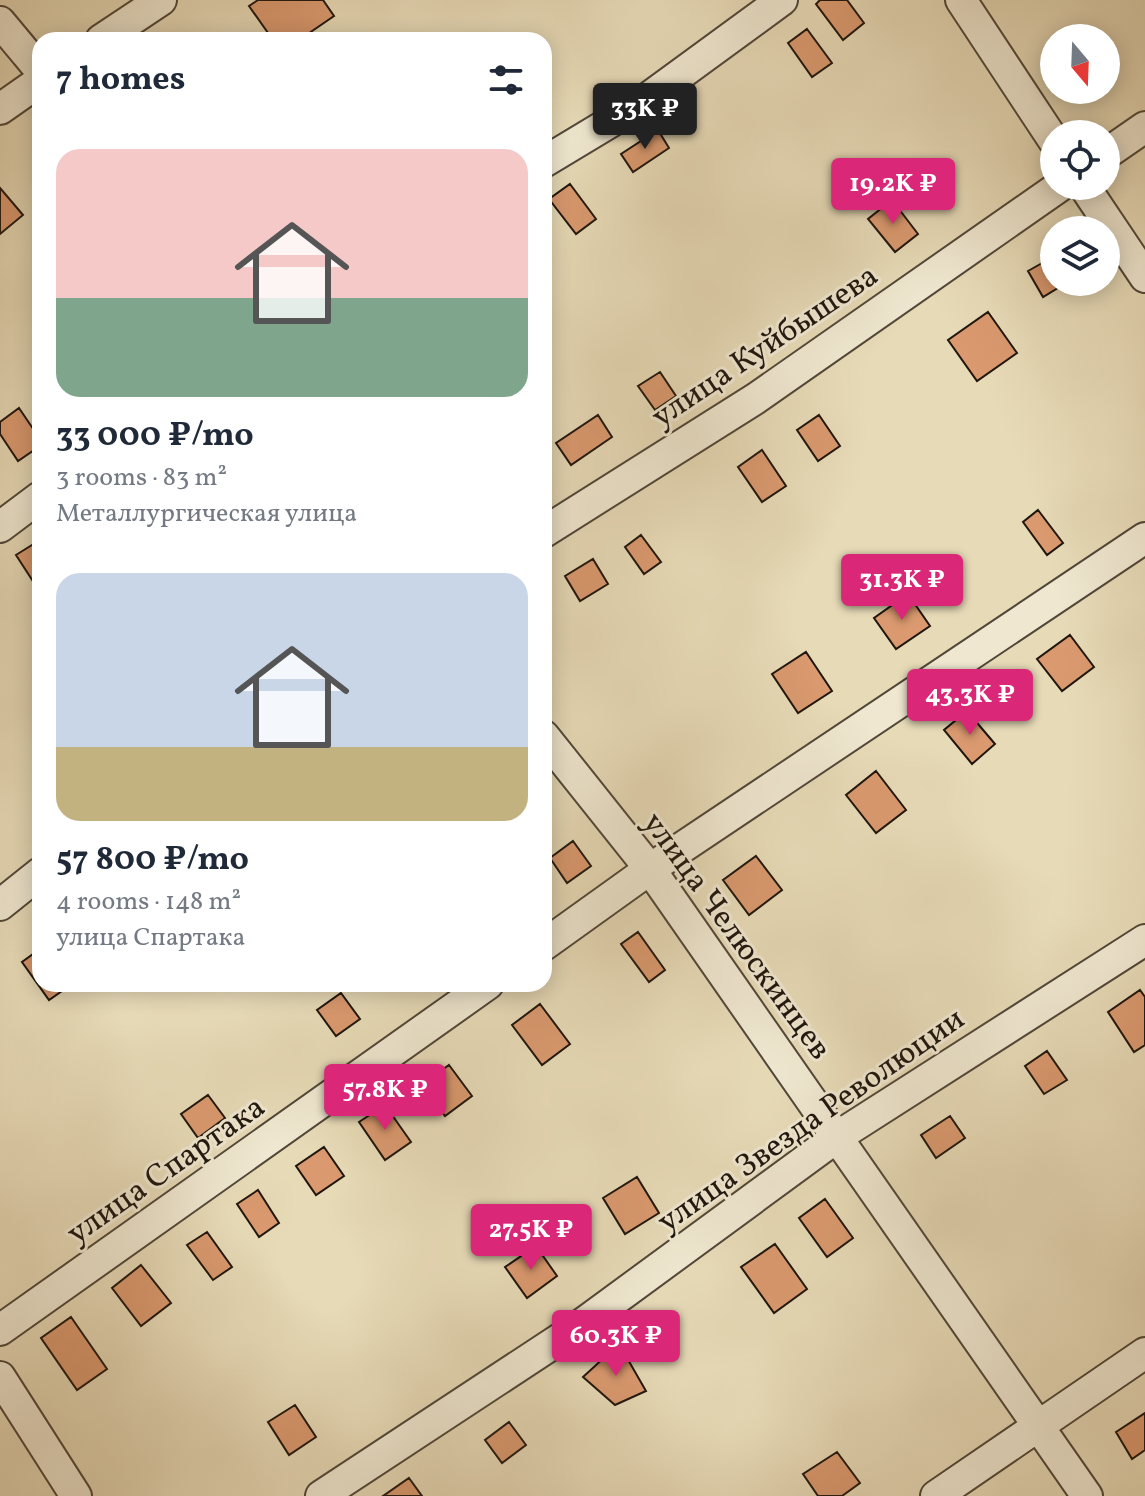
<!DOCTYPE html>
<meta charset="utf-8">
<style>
:root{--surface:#fff;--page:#f6f6f7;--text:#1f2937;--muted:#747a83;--accent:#db2777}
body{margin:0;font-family:Vollkorn,serif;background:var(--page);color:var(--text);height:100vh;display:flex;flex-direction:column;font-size:30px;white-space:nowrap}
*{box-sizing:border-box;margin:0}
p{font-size:26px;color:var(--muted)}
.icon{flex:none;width:44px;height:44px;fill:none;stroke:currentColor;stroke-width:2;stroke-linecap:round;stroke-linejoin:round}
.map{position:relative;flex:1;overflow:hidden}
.side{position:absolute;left:32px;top:32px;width:520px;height:960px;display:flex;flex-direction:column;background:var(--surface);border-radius:24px;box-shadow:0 4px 20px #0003}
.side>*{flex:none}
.needle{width:52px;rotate:161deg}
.fabs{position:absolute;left:1040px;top:24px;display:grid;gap:16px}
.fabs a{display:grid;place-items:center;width:80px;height:80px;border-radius:50%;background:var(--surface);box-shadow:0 4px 20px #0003;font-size:40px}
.price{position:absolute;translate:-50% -68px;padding:0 18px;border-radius:8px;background:var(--accent);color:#fff;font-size:26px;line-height:52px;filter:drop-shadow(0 2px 4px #0008)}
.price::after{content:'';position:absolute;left:50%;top:48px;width:24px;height:18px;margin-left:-12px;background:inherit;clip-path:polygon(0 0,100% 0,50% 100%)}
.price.selected{background:#222;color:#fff}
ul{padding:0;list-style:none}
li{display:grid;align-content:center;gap:16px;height:424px;padding:0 24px}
li span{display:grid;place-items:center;height:248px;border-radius:24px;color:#555}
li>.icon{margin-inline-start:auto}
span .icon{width:144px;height:144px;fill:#fffc;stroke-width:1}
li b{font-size:34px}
h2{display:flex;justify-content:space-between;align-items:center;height:96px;padding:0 24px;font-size:34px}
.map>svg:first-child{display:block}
.building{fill:#da996f;stroke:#1f160e;stroke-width:2}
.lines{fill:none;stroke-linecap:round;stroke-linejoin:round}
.minor-casing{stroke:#514738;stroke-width:34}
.minor{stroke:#efe7d0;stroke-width:30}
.labels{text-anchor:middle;stroke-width:6;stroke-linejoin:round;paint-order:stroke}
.street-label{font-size:32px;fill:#1f160e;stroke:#efe7d0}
</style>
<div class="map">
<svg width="1145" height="1496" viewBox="0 0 1145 1496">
<rect width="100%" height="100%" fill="#e7dab7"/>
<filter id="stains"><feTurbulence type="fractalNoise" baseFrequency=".0025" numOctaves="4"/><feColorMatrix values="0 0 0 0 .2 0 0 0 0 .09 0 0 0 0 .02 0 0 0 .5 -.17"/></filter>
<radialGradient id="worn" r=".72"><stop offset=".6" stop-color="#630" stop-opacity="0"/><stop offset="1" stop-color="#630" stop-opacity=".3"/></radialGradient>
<path class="building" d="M258 0H323L334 16 299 40H273L249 6Z
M820 0H847L864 23 843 40 816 4Z
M807 29 832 63 812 77 788 43Z
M658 130 669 148 633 172 621 154Z
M570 184 596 219 576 234 549 199Z
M0 188 23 215 0 234Z
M892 200 918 234 895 252 868 219Z
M1051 258 1054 263V282L1066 283 1043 297 1028 271Z
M988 312 1017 353 977 381 948 340Z
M660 372 676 396 655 410 638 386Z
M19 408 40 439V446L18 461 0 434V422Z
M598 415 612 437 571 465 556 443Z
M819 415 840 446 818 461 797 430Z
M762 450 786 486 762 502 738 467Z
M1038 510 1063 543 1047 555 1023 522Z
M641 535 661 562 644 574 625 547Z
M40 540V592L16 555Z
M593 559 608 584 580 601 565 576Z
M908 594 930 626 896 649 874 618Z
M1070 635 1094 667 1062 691 1037 659Z
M806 652 832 691 798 713 772 674Z
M967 711 995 744 972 764 944 730Z
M876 771 906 810 876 833 846 795Z
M573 841 591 866 567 883 550 858Z
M756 856 782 890 749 915 723 880Z
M638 932 665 970 649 982 621 944Z
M40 949V984H72L49 1000 22 962Z
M1140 990 1145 997V1045L1134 1052 1108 1012Z
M341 993 360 1019 336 1036 317 1010Z
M540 1004 570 1044 542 1065 512 1025Z
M1047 1051 1067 1080 1044 1094 1025 1066Z
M449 1065 472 1096 445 1116 422 1085Z
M208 1095 225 1118 198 1138 181 1114Z
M385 1105 411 1142 385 1160 359 1122Z
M950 1116 965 1138 936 1158 921 1135Z
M324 1147 344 1176 316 1195 296 1166Z
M637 1177 659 1213 625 1234 603 1198Z
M258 1190 279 1223 259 1237 237 1204Z
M825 1199 853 1238 827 1257 799 1218Z
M207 1232 232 1267 213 1280 187 1245Z
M775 1244 807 1289 774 1313 741 1267Z
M536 1246 557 1276 527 1298 505 1267Z
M141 1265 171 1303 141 1326 112 1288Z
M71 1317 107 1369 77 1390 41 1338Z
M619 1344 646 1391 615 1405 583 1377Z
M295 1405 316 1437 289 1455 268 1422Z
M1145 1413V1450L1132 1459 1116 1432Z
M509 1422 526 1445 502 1463 485 1440Z
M837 1452 860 1483 842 1496H818L803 1474Z
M409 1478 422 1496H383Z"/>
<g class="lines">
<g class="minor-casing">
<path id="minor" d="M961 0 1054 141
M0 22 40 70
M101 40 161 0
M0 109 40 81
M1106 154 1145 127
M544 162 637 106 782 0
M1084 186 1145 277
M0 527 40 497
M544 532 755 399 1060 186
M544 736 650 869 1087 1496
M0 905 40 873
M544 945 650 869 1145 538
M0 1330 488 984
M0 1377 76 1496
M321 1496 578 1327 837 1137 1145 940
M936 1496 1145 1353"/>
</g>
<use href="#minor" class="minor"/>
</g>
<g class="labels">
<g class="street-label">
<text transform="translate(764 345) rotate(-34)" y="11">улица Куйбышева</text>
<text transform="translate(738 935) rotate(54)" y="11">улица Челюскинцев</text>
<text transform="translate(810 1119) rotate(-35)" y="11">улица Звезда Революции</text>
<text transform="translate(165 1169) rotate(-35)" y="11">улица Спартака</text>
</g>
</g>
<rect width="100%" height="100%" filter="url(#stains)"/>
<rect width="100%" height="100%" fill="url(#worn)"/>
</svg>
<div class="fabs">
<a><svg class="needle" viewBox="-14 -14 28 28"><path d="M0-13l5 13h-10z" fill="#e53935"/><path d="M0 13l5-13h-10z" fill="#747a83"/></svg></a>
<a><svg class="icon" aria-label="locate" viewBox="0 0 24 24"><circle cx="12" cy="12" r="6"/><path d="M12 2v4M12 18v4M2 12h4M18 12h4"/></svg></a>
<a><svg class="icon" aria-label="layers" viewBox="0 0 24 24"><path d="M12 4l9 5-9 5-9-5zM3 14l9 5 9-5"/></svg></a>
</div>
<b class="price selected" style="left:645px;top:151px">33K ₽</b>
<b class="price" style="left:893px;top:226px">19.2K ₽</b>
<b class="price" style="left:902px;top:622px">31.3K ₽</b>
<b class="price" style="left:970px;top:737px">43.3K ₽</b>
<b class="price" style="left:385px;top:1132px">57.8K ₽</b>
<b class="price" style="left:531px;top:1272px">27.5K ₽</b>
<b class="price" style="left:616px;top:1378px">60.3K ₽</b>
<section class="side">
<h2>7 homes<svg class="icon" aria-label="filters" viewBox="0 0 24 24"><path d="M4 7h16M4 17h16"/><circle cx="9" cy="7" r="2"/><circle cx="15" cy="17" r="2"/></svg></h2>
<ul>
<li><span style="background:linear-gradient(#f6c9c9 60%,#7fa58c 0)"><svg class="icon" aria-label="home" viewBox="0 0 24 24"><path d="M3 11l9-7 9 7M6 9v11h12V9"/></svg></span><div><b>33 000 ₽/mo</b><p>3 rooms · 83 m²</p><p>Металлургическая улица</p></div></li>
<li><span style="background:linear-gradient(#c9d6e8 70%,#c2b280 0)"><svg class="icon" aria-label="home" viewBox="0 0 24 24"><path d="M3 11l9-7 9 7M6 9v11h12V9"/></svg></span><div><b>57 800 ₽/mo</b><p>4 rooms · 148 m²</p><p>улица Спартака</p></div></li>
</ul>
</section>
</div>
